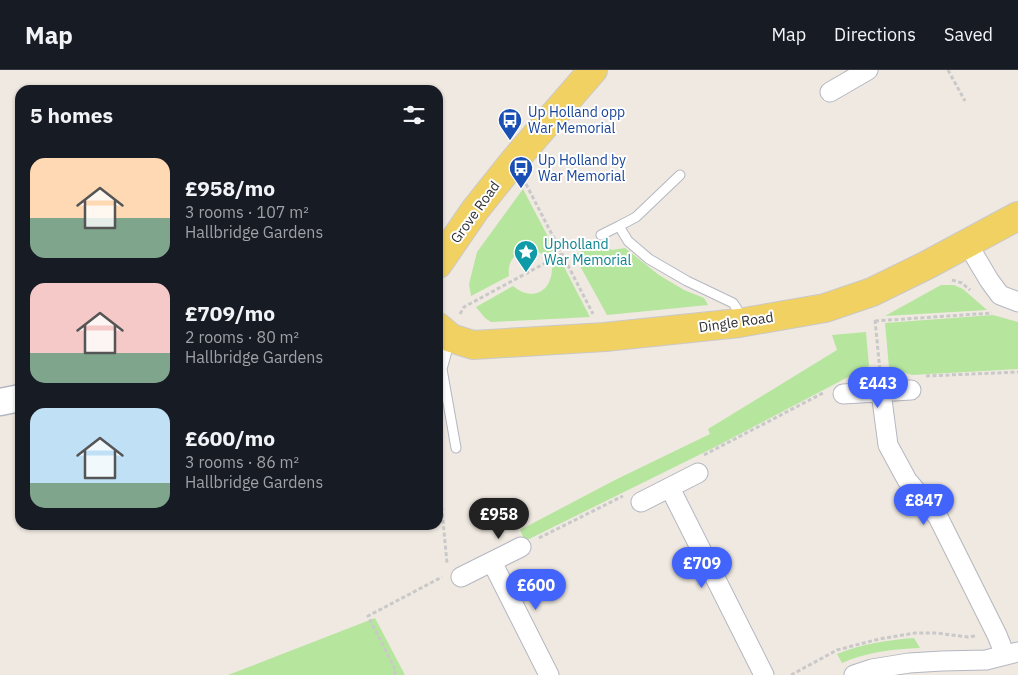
<!DOCTYPE html>
<meta charset="utf-8">
<style>
:root{--surface:#171b24;--page:#20242c;--text:#f1f3f6;--muted:#9ea1a6;--line:#363941;--accent:#4264fb}
body{margin:0;font-family:"IBM Plex Sans",sans-serif;background:var(--page);color:var(--text);height:100vh;display:flex;flex-direction:column;font-size:19px;white-space:nowrap}
*{box-sizing:border-box;margin:0}
p{font-size:16px;color:var(--muted)}
.icon{flex:none;width:28px;height:28px;fill:none;stroke:currentColor;stroke-width:2;stroke-linecap:round;stroke-linejoin:round}
.map{position:relative;flex:1;overflow:hidden}
.sheet{position:absolute;left:15px;top:15px;width:428px;height:445px;display:flex;flex-direction:column;background:var(--surface);border-radius:15px;box-shadow:0 1px 4px #0004}
.sheet>*{flex:none}
.price{position:absolute;translate:-50% -42px;padding:0 11px;border-radius:18px;background:var(--accent);color:#fff;font-size:16px;line-height:32px;filter:drop-shadow(0 1px 2px #0008)}
.price::after{content:'';position:absolute;left:50%;top:30px;width:15px;height:11px;margin-left:-8px;background:inherit;clip-path:polygon(0 0,100% 0,50% 100%)}
.price.active{background:#222;color:#fff}
ul{padding:0;list-style:none}
li{display:flex;align-items:center;gap:15px;height:125px;padding:0 15px}
li span{display:grid;place-items:center;flex:none;width:140px;height:100px;border-radius:15px;color:#555}
li>.icon{margin-inline-start:auto}
span .icon{width:60px;height:60px;fill:#fffc;stroke-width:1}
li b{font-size:21px}
h2{display:flex;justify-content:space-between;align-items:center;height:60px;padding:0 15px;font-size:21px}
header{display:flex;align-items:center;gap:30px;box-sizing:border-box;height:70px;padding:0 25px;background:var(--surface);border-bottom:1px solid var(--line)}
header strong{font-size:24px}
nav{display:flex;gap:28px;margin-inline-start:auto;font-size:18px}
.map>svg:first-child{display:block}
.green{fill:#b6e59e}
.lines{fill:none;stroke-linecap:round;stroke-linejoin:round}
.lane-casing{stroke:#b4b7c1;stroke-width:11}
.street-casing{stroke:#b4b7c1;stroke-width:21}
.secondary-casing{stroke:#b4b7c1;stroke-width:29}
.primary-casing{stroke:#c9c9c9;stroke-width:30}
.path{stroke:#c9c9c9;stroke-width:3;stroke-dasharray:4 2.5;stroke-linecap:butt}
.lane{stroke:#fff;stroke-width:9}
.street{stroke:#fff;stroke-width:19}
.secondary{stroke:#fff;stroke-width:26}
.primary{stroke:#f2d163;stroke-width:28}
.labels{text-anchor:middle;stroke-width:4;stroke-linejoin:round;paint-order:stroke}
.transit-label{font-size:14px;fill:#164399;stroke:#fff;text-anchor:start}
.street-label{font-size:14px;fill:#2e2e2e;stroke:#fff}
.culture-label{font-size:14px;fill:#0d838f;stroke:#fff;text-anchor:start}
</style>
<header>
<strong>Map</strong>
<nav><a>Map</a><a>Directions</a><a>Saved</a></nav>
</header>
<div class="map">
<svg width="1018" height="605" viewBox="0 0 1018 605">
<rect width="100%" height="100%" fill="#efe9e1"/>
<path class="green" d="M523 119 555 180 544 185C527 175 506 183 509 206L471 226 469 214 477 182Z
M600 172 612 180 625 178 659 205 684 220 704 228 708 235 607 245 574 185Z
M562 193 590 247 491 252 485 248 476 237 513 216C532 232 552 222 552 198Z
M941 215H954L963 219 987 240 885 246Z
M993 245 1018 252V299L912 305 889 298 885 253Z
M866 262 869 296 717 376 525 471 520 460 615 410 710 364 708 359 837 280 832 265Z
M375 548 405 605H228Z
M914 568 920 578C894 579 866 582 842 593L837 584C862 574 888 570 914 568Z"/>
<g class="lines">
<g class="lane-casing">
<path id="lane" d="M680 105 636 147 619 156 628 171 649 189 687 211 733 233 739 242V250
M601 165 619 156
M450 270 442 299 456 378"/>
</g>
<g class="street-casing">
<path id="street" d="M830 22 868 0
M967 173 989 210 1000 225 1018 232
M881 322 888 375 907 410 938 447 997 565 1005 585
M843 324 911 320
M670 418 764 605
M641 432 698 403
M492 492 549 605
M461 507 521 477
M854 605 872 599 909 593 942 591 986 590 1018 582"/>
</g>
<g class="secondary-casing">
<path id="secondary" d="M0 332 20 328"/>
</g>
<g class="primary-casing">
<path id="primary" d="M438 194 475 140 514 91 593 0
M438 257 451 268 473 275 605 267 739 253 825 238 872 222 927 195 1018 146"/>
</g>
<path class="path" d="M948 0 965 31
M526 114 593 244
M952 210 962 213 970 220
M460 244 464 237 562 184
M875 250 880 301
M875 251 992 243
M926 306 1018 302
M704 385 823 323
M438 398 447 493
M539 468 623 426
M394 605 396 601 368 546 442 507
M791 605 837 580 879 569 915 563H936L968 567 975 566"/>
<use href="#lane" class="lane"/>
<use href="#street" class="street"/>
<use href="#secondary" class="secondary"/>
<use href="#primary" class="primary"/>
</g>
<defs>
<g id="bus-pin" transform="scale(1.25)"><path d="M0 17L-7.5 6A9.5 9.5 0 1 1 7.5 6Z" fill="#1a4fb4" stroke="#fff"/><path d="M-5-6H5V4H4V6H2V4H-2V6H-4V4H-5ZM-3.5-4V0h7V-4ZM-3.5 1.2v1.5H-2V1.2ZM2 1.2v1.5H3.5V1.2Z" fill="#fff"/></g>
<g id="sight-pin" transform="scale(1.25)"><path d="M0 17L-7.5 6A9.5 9.5 0 1 1 7.5 6Z" fill="#0f9aa8" stroke="#fff"/><path d="M0-6L1.8-2.2L6-1.7L2.9 1.2L3.7 5.4L0 3.3L-3.7 5.4L-2.9 1.2L-6-1.7L-1.8-2.2Z" fill="#fff"/></g>
</defs>
<g fill-rule="evenodd">
<use href="#bus-pin" x="510" y="50"/>
<use href="#bus-pin" x="521" y="98"/>
<use href="#sight-pin" x="526" y="182"/>
</g>
<g class="labels">
<g class="transit-label">
<text x="528" y="47">Up Holland opp<tspan x="528" dy="16">War Memorial</tspan></text>
<text x="538" y="95">Up Holland by<tspan x="538" dy="16">War Memorial</tspan></text>
</g>
<g class="street-label">
<text transform="translate(475 142) rotate(-54)" y="5">Grove Road</text>
<text transform="translate(736 252) rotate(-8)" y="5">Dingle Road</text>
</g>
<g class="culture-label">
<text x="544" y="179">Upholland<tspan x="544" dy="16">War Memorial</tspan></text>
</g>
</g>
</svg>
<b class="price" style="left:878px;top:339px">£443</b>
<b class="price" style="left:924px;top:456px">£847</b>
<b class="price active" style="left:499px;top:470px">£958</b>
<b class="price" style="left:702px;top:519px">£709</b>
<b class="price" style="left:536px;top:541px">£600</b>
<section class="sheet">
<h2>5 homes<svg class="icon" aria-label="filters" viewBox="0 0 24 24"><path d="M4 7h16M4 17h16"/><circle cx="9" cy="7" r="2"/><circle cx="15" cy="17" r="2"/></svg></h2>
<ul>
<li><span style="background:linear-gradient(#ffd9b3 60%,#7fa58c 0)"><svg class="icon" aria-label="home" viewBox="0 0 24 24"><path d="M3 11l9-7 9 7M6 9v11h12V9"/></svg></span><div><b>£958/mo</b><p>3 rooms · 107 m²</p><p>Hallbridge Gardens</p></div></li>
<li><span style="background:linear-gradient(#f6c9c9 70%,#7fa58c 0)"><svg class="icon" aria-label="home" viewBox="0 0 24 24"><path d="M3 11l9-7 9 7M6 9v11h12V9"/></svg></span><div><b>£709/mo</b><p>2 rooms · 80 m²</p><p>Hallbridge Gardens</p></div></li>
<li><span style="background:linear-gradient(#bfe0f5 75%,#7fa58c 0)"><svg class="icon" aria-label="home" viewBox="0 0 24 24"><path d="M3 11l9-7 9 7M6 9v11h12V9"/></svg></span><div><b>£600/mo</b><p>3 rooms · 86 m²</p><p>Hallbridge Gardens</p></div></li>
</ul>
</section>
</div>
